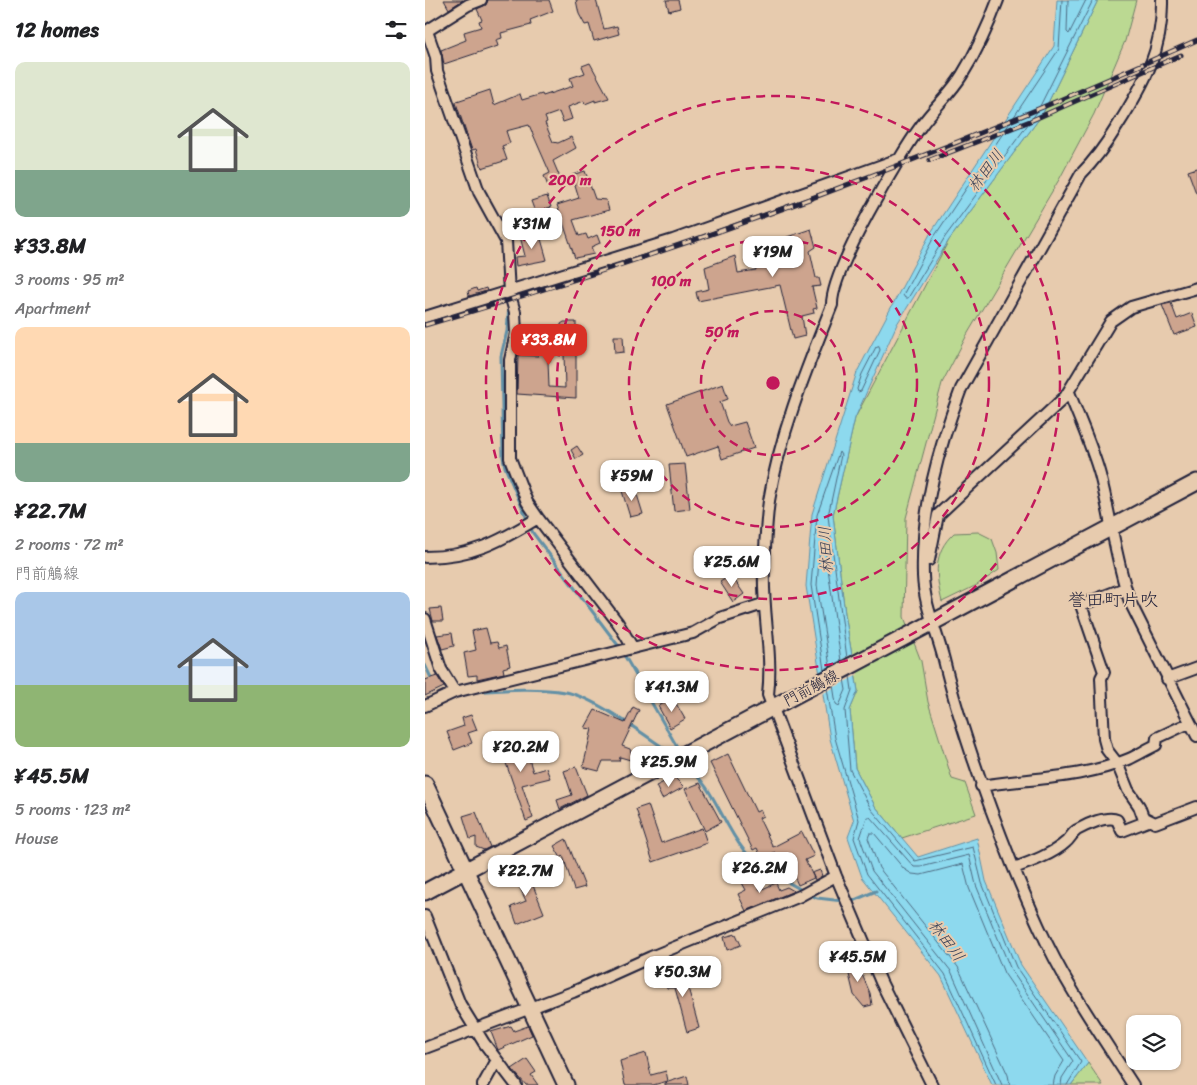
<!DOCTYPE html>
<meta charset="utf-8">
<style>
:root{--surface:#fff;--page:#f2f2f2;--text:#202124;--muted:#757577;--accent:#d93025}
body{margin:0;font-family:Sriracha,"Klee One",sans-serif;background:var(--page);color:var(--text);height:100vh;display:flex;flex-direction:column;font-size:19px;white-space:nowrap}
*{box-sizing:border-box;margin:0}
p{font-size:16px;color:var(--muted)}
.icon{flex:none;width:28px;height:28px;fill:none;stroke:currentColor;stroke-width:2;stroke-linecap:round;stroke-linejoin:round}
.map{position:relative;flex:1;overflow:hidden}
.panel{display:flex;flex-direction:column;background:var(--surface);width:425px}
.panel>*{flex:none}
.tools{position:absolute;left:701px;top:1015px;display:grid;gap:10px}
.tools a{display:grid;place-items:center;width:55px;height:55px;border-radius:10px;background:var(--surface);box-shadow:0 1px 4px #0004;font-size:25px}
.price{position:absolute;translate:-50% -42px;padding:0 11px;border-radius:10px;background:#fff;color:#222;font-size:16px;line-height:32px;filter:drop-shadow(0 1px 2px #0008)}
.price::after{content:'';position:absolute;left:50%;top:30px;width:15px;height:11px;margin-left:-8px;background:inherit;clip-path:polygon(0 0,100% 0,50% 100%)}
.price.selected{background:var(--accent);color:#fff}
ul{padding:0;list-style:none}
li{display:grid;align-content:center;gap:10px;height:265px;padding:0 15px}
li span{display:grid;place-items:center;height:155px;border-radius:10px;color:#555}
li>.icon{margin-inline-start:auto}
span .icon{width:90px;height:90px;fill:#fffc;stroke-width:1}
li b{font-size:21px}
h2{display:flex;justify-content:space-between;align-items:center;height:60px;padding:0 15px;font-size:21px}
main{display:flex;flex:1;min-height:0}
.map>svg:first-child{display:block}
.green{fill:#bbd992;stroke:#6e7e66}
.water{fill:#8dd9ee;stroke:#6290a6}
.pier{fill:#e7cbae}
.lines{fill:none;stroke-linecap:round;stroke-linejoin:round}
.shore{stroke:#4d6b83;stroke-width:1}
.stream{stroke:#6290a6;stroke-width:3}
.building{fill:#cda48e;stroke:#22223b}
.street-casing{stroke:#22223b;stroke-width:14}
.secondary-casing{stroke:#22223b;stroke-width:19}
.street{stroke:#e7cbae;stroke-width:10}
.secondary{stroke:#e7cbae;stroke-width:15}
.rail-casing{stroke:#22223b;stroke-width:5}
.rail{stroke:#e7cbae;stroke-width:3;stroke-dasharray:9;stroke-linecap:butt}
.ring{fill:none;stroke:#c2185b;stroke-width:2.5;stroke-dasharray:9 6}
.labels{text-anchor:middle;stroke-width:4;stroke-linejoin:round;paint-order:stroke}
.street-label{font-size:15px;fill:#22223b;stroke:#e7cbae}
.water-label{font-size:16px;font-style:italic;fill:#323d56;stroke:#e7cbae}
.quarter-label{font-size:18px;fill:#22223b;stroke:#e7cbae}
.centre{fill:#c2185b;stroke:#e7cbae;stroke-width:2.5}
.ring-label{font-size:15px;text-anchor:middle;font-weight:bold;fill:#c2185b;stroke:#e7cbae;stroke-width:4;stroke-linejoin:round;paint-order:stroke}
</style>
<main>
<section class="panel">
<h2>12 homes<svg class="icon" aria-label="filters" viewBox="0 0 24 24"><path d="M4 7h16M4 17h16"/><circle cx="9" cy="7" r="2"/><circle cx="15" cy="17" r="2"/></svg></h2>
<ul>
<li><span style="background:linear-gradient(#dfe7d0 70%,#7fa58c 0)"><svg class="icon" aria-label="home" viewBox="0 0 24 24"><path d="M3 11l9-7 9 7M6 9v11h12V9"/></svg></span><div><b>¥33.8M</b><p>3 rooms · 95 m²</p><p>Apartment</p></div></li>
<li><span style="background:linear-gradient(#ffd9b3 75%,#7fa58c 0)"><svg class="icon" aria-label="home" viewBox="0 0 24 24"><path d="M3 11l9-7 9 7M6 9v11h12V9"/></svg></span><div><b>¥22.7M</b><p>2 rooms · 72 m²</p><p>門前鵤線</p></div></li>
<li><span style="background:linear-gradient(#a9c7e8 60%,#8fb573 0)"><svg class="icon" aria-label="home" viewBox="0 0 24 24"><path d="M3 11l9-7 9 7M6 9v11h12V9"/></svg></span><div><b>¥45.5M</b><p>5 rooms · 123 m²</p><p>House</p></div></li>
</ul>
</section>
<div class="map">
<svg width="772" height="1085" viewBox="0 0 772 1085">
<rect width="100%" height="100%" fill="#e7cbae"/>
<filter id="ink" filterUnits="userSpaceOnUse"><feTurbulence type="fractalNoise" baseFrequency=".02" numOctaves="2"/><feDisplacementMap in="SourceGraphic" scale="10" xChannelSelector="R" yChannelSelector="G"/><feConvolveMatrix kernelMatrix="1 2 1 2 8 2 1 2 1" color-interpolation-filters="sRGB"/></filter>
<g filter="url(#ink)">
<path class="green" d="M673 0H711L700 41 669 114 635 178 543 333 517 383 481 518 479 617 496 661 503 702 527 779 540 783 551 814 477 838 450 806 430 768 425 710 433 691 420 614 408 515 430 418 524 240 617 115Z
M553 532 567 539 572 553 574 570 552 585 517 602C511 576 507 553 529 533Z
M663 1063 678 1085H646Z"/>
<path class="water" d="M632 0H673L617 115 524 240 472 324 430 418 408 515 420 614 433 691 425 710 430 768 450 806 493 857 552 838 561 881 596 965 663 1063 646 1085H567L516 976 437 877 423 837 429 821 405 739 381 586 387 514 432 372 505 234 629 46Z"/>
<path class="pier" d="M429 653 433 675 395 695 392 674Z"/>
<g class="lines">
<path class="shore" d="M637 0 634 49 509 237 478 295 480 298H483L520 237 612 112 668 0
M643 0 642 32 644 34 661 0
M454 346 455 350 436 391 433 392 432 389 437 374 451 347Z
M405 667 392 585 395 547 398 545 400 547 416 661
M399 670 386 585 392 515 414 452 416 455 403 516 422 658
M425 676 427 690 420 710 425 770 446 809 490 861 548 847 557 883 591 967 656 1062 642 1085
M408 685 411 704 414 706 421 690 419 679
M402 688 410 738 434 820 429 838 442 874 520 974 571 1085
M577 1085 526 971 447 871 435 838 442 817H445L489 867H496L544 855 551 885 586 970 648 1061 637 1078 636 1085
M585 1085 583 1075 533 967 454 868 443 838 445 833H449L479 869 487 874 496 875 538 864 544 888 579 973 639 1061 630 1076 628 1085"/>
<path class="stream" d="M61 193 63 199
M84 305 82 331 76 356 78 457 80 467 108 533 195 648
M198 653 255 752
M0 665 8 682
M47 692C77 690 110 687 140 692 167 696 217 733 240 749
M261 759 273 774
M258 764C290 786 295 820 318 849 334 870 356 877 378 891
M383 894 392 898 418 901
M425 902 451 891"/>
</g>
<path class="building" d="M19 0H38L24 9Z
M63 0H124L128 11 105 20 106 25 76 33 77 38 71 40 73 46 19 64 16 50 41 40 39 32 56 27 54 21 57 20 52 9 61 5Z
M151 0H171L179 29 192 26 194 34 169 41 164 24 160 25 154 14Z
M241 0H253L255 8 244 11Z
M165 63 184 98 170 102V100L160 104 159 101 143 107 147 119 138 122 134 112 120 117 122 122 120 123 128 142 133 143 146 137 151 148 128 161 136 180 123 186 119 176 125 173 104 125 81 131 85 143 77 146 82 160 57 168 51 149 47 150 31 103 32 101 65 90 69 105 95 94 97 100 117 94 118 96 148 86 145 78 160 73 157 66Z
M772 168V193H771L763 171Z
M160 171 170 199 181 200 184 210 148 220 154 236 161 234 163 239 172 235 175 243 166 247 169 254 150 258 132 205 154 198 147 175Z
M122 196 126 207 110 212 106 201Z
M386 229 391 247 385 251 391 278H394L396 286 387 287 392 308 388 309 389 313 377 316 380 336 368 339 355 285 273 301 271 292 284 289 280 267 310 256 313 273 331 270 330 264 336 262 332 247 349 243 350 249 365 244 362 237Z
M114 232 122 260 91 266 90 257 100 256 95 236Z
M51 288 52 291 61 288 62 291 44 296 43 291Z
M746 303 752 319 767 313 772 327 749 335 737 305Z
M139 322H151V398L92 394 93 355 113 356 114 335 117 334 126 333 130 353H125V361H123L124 387 140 388 139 353H136V324Z
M189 336H198L199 352 190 353Z
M298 384 303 399 295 402 302 422 305 426 320 422 329 448 297 459 293 446 261 457 242 404Z
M152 446 158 455 151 459 146 450Z
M260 464 265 509 249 511 244 465Z
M210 488 218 514 205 517 197 491Z
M306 575 319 594 308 602 295 582Z
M16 608 18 621H8L5 609Z
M61 628 65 643 72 642 74 648 81 646 85 666 78 668 79 673 52 679V675L43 676 39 653 51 650 47 631Z
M27 633 29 646 17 649 12 635Z
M12 676 19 687 0 696V680Z
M246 700H249L260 719 245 728 233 706Z
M208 707 214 710 197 746 205 749 209 761 195 757 194 761H178L174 771 158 767 167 729 160 728 170 710 200 723Z
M46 715 52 730 43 733 47 743 29 750 22 732 39 726 37 718Z
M85 740 89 750 100 746 108 772 121 768 125 778 97 785 108 818 101 821 74 743Z
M303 754 331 812 335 810 338 816 334 818 348 847 377 832 389 856 380 860 389 878 373 885 365 867 358 870 350 852 337 859 332 848 328 850 285 763Z
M151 767 162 795 135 809 132 800 147 795 139 771Z
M249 777 259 787 237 799 231 786Z
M275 783 296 822 280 831 260 789Z
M223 805 236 843 277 828 282 843 228 862 211 809Z
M51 812 65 847 59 850 51 847V837L45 839 38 816Z
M141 839 160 887 149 890 138 856 136 858 129 846Z
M99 863 119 913 92 924 86 907 101 901 86 868Z
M395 870 397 876 390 880 387 873Z
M327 875 335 890 351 883 354 890 362 887 369 891 321 911 313 894 321 890 316 881Z
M311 934 316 945 302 950 299 937Z
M429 956 445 993 447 1005 439 1007 429 995 420 958Z
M258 969 274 1028 262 1032 250 988H242L238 976Z
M86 1026 89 1031 103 1026 107 1035 73 1050 66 1032Z
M221 1053 226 1075 241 1071 243 1081 228 1085H200L195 1061Z
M102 1059 111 1072 106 1075 113 1085H101L87 1069Z
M262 1076 264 1085H240V1083Z"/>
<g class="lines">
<g class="street-casing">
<path id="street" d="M2 31 11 57 12 71 54 192 81 241 84 292 90 312 91 333 85 360V458L102 502 113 518 193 623 208 648
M0 32 43 5 56 0
M0 317 248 240 474 159
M644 392C654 419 667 446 675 475 686 517 691 562 705 602L772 736
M0 557C46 557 74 542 113 518
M504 560 513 515 640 397 686 321 706 307 772 288
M700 588 656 605 679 672 676 678 679 739 682 750 692 763 703 790 714 806 718 817 730 823 772 807
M0 619 16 669 30 692
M742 679 772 668
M0 706 30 692 268 633 295 618 338 604
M556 786C604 778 657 779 704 759 713 755 722 749 731 745L732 738 764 723
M589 868C606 862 628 854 641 842 645 839 647 833 652 830 661 825 682 815 692 820L697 831 723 821
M0 916 35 1004 59 1043 91 1085
M0 1048 148 992 226 957 375 896 411 876
M58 1085 72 1060
M507 1085 456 982 411 876 343 695C348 653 337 611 339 569 340 547 341 523 344 501 355 433 382 368 407 305 406 271 474 156 496 126 509 108 526 93 537 75 552 51 563 27 573 0
M708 1085C687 1052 665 1020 645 986 622 948 604 905 587 864 560 796 536 730 519 660 512 632 499 605 498 576 496 510 513 449 536 389L656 174C671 159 682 143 693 125 719 84 738 50 737 0"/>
</g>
<g class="secondary-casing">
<path id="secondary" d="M0 784 141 1085
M0 892 772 482"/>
</g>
<use href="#street" class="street"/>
<use href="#secondary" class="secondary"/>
<g class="rail-casing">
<path id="rail" d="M505 160 605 121 756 55
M0 325C264 249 522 153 772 40"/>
</g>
<use href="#rail" class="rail"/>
</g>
</g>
<g class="ring">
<circle cx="348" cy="383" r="72"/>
<circle cx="348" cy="383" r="144"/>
<circle cx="348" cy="383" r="216"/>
<circle cx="348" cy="383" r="287"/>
</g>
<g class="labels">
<g class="street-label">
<text transform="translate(386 688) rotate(-28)" y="5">門前鵤線</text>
</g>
<g class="water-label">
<text transform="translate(560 170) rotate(-53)" y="6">林田川</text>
<text transform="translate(400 550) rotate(-93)" y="6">林田川</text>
<text transform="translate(522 940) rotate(53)" y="6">林田川</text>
</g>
<g class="quarter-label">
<text x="688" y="606">誉田町片吹</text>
</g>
</g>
<circle cx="348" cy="383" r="8" class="centre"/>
<g class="ring-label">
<text x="145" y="185">200 m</text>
<text x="195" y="236">150 m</text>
<text x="246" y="286">100 m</text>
<text x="297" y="337">50 m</text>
</g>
</svg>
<div class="tools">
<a><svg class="icon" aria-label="layers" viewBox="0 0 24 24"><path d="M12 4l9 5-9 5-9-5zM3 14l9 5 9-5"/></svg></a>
</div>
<b class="price" style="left:107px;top:250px">¥31M</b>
<b class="price" style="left:348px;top:278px">¥19M</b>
<b class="price selected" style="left:124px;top:366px">¥33.8M</b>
<b class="price" style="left:207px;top:502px">¥59M</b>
<b class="price" style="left:307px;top:588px">¥25.6M</b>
<b class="price" style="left:247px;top:713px">¥41.3M</b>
<b class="price" style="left:96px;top:773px">¥20.2M</b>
<b class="price" style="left:244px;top:788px">¥25.9M</b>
<b class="price" style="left:335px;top:894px">¥26.2M</b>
<b class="price" style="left:101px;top:897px">¥22.7M</b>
<b class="price" style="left:433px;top:983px">¥45.5M</b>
<b class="price" style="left:258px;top:998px">¥50.3M</b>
</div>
</main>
